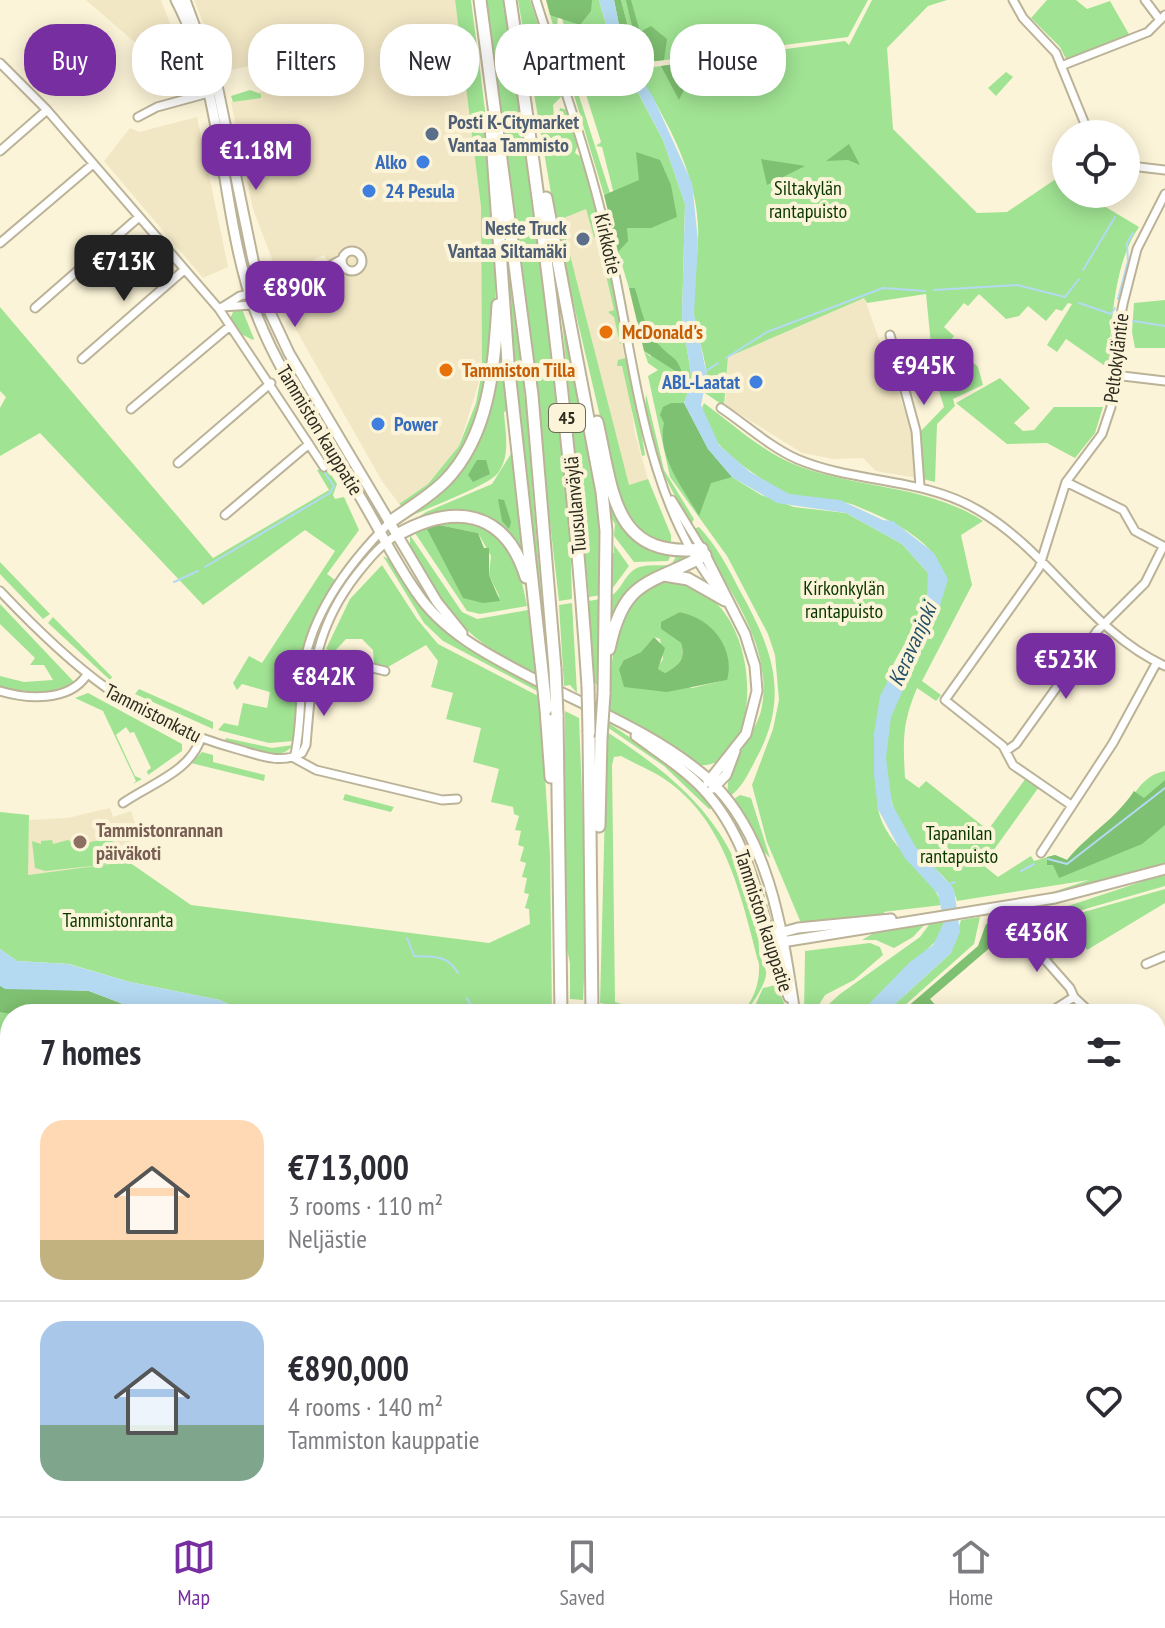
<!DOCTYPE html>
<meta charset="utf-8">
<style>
:root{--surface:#fff;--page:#f7f7f7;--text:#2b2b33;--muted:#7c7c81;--line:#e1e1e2;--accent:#762ea1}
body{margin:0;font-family:"PT Sans Narrow",sans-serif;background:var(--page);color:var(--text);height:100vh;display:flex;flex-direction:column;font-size:30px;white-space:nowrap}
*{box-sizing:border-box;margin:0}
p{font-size:26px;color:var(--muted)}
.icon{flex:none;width:44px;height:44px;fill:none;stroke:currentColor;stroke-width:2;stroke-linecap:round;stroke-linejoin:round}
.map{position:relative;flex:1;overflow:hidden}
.sheet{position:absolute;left:0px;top:1004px;width:1166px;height:512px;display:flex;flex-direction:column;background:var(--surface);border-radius:32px 32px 0 0;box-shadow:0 4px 20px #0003}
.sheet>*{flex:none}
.hud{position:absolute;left:24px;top:24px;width:1118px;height:72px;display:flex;gap:16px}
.controls{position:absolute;left:1052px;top:120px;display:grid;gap:16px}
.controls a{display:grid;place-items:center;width:88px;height:88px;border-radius:50%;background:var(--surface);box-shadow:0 4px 20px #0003;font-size:40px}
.price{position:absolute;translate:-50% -68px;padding:0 18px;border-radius:16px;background:var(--accent);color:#fff;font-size:26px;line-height:52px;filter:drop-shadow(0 2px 4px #0008)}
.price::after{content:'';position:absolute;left:50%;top:48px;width:24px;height:18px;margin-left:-12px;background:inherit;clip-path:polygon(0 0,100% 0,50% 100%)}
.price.active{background:#222;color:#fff}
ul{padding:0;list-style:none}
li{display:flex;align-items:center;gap:24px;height:200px;padding:0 40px}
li+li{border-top:2px solid var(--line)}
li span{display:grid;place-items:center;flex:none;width:224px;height:160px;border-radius:24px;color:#555}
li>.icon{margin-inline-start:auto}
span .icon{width:96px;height:96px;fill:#fffc;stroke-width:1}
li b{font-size:34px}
h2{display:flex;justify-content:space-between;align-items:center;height:96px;padding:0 40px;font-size:34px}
.pill{padding:0 28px;border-radius:32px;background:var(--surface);box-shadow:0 4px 20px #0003;font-size:28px;line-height:72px}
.pill.active{background:var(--accent);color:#fff}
.menu{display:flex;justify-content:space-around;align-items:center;height:112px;border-top:2px solid var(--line);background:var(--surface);font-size:22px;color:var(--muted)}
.menu a{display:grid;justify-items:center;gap:4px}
.menu .active{color:var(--accent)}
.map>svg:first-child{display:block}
.built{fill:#f2e7c4}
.green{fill:#a0e393;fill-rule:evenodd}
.forest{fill:#7fc172}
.water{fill:#b4daf1}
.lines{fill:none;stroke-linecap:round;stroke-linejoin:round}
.stream{stroke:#b4daf1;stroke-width:2}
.minor-casing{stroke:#bbb398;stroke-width:11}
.major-casing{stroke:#bbb398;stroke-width:13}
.highway-casing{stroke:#bbb398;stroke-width:15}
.minor{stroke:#fff;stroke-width:7}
.major{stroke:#fff;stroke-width:9}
.highway{stroke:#fff;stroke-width:11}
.highway-bridge-casing{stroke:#bbb398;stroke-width:15;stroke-linecap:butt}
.highway-bridge{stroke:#fff;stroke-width:11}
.service-dot{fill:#5c6f8a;stroke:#fcf4d8;stroke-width:3}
.shop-dot{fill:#3f7fe0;stroke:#fcf4d8;stroke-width:3}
.food-dot{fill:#e8710a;stroke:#fcf4d8;stroke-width:3}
.education-dot{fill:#8d6e63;stroke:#fcf4d8;stroke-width:3}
.labels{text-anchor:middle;stroke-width:8;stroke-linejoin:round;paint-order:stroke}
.shield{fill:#fcf4d8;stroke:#6c6757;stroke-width:2}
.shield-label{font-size:18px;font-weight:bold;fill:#2e2b20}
.service-label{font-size:20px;font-weight:bold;fill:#4e5e75;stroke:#fcf4d8;text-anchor:start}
.shop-label{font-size:20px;font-weight:bold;fill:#366cbe;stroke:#fcf4d8;text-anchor:end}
.park-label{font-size:20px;fill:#093700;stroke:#fcf4d8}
.street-label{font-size:20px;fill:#2e2b20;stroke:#fcf4d8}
.food-label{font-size:20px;font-weight:bold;fill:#c56008;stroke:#fcf4d8;text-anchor:start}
.education-label{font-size:20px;font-weight:bold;fill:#785e54;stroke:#fcf4d8;text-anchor:start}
.water-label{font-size:22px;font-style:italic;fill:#245069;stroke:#fcf4d8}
</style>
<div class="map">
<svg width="1165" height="1516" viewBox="0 0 1165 1516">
<rect width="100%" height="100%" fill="#fcf4d8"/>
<path class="built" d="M86 0H161L192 79 188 88 165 94 153 58Z
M194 0H455L481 207 482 372 459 446 428 484 399 504 382 481 287 314 292 301 337 277 324 255 283 274 277 272 253 209 231 102 275 87 263 63 223 72Z
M197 117 228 267 203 278 104 161 130 128 139 132Z
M589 202 624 354 635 434 648 479 629 486 582 318 562 220Z
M864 297 913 434 917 478 876 471 863 458 833 459 802 453 725 405 728 357Z
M110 808 113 817 131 811 140 838 122 845 126 860 91 869 27 875 29 820 67 818Z"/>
<path class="green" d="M455 0H471C486 118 522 342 464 448 450 472 426 493 402 506L399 504 428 484 459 446 476 403 482 371 481 207Z
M485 0H504L544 267 569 499 572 599 559 601 515 214Z
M518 0H530L561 97 553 105 554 116 558 118 560 108 567 110 578 144 575 153 581 157 602 235 599 238 594 237 586 209 566 217 562 224 629 485 648 479 671 535V547C644 541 630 523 619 497L560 246Z
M556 0H599L611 42 663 140 685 204 682 317 692 381 684 403 708 449 732 477 761 495 794 507 846 513 902 544 928 573C934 618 896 645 888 680 884 694 876 796 878 809 886 848 931 871 942 905L883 912 890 915 801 923 767 842 752 785 773 729 779 700 775 655 768 634 727 556 670 477 648 376 658 370 648 363 644 351 651 357 635 288H629L618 252 622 226 602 147 596 146 601 142Z
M621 0H868L848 37 650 62 654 67 845 41 849 45 872 0H947L928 6 887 48 893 129 977 213 1007 212 1066 172V194H1084L1139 227C1113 265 1112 323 1108 368L1066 339 1057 352 1047 345 1072 304 1068 303 1062 311 1056 309 1046 321 1028 306 1019 316 1006 319 979 294 968 306 964 303 944 327 954 336 950 341 978 367 983 385 953 399 955 406 937 424 935 482 923 479 919 433 944 407 934 375 926 294 867 303 864 298 728 357 724 406 705 393C712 368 696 339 694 314 692 289 697 266 698 241 701 181 669 124 639 75L650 69 632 42Z
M1047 0H1076L1087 9 1110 1 1130 36 1066 59 1060 47 1031 18Z
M550 15 558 16 557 27 610 193 604 195Z
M1006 72 1013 77 996 96 988 88Z
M250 90 261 94V98L233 102 231 96Z
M502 202 526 407 542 604 538 605 515 406Z
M601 254 607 258 625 340 620 344 614 317 608 312 614 310Z
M557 269 601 512V595L589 597Z
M1165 300V348H1135L1132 332 1134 303Z
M0 307 213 558 329 490 317 470 327 468 337 484 333 495 335 499 344 497 359 530 327 574 335 580 306 641 294 741 269 743 218 730 224 723 238 726 243 703 267 708 270 692 242 684 237 690 233 683 249 656 262 663 335 551 305 530 203 605 40 433 0 456V408L6 397 0 391Z
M242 309 254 339 253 340 239 333 230 319 233 312Z
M1127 311 1125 372 1119 371 1117 363Z
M501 326 507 411 504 412C505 432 511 455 498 473 490 485 425 509 407 518L468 458Z
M625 358 630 363 645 455 642 456 622 366H617L618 360Z
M1000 378 1030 408 1014 423 1023 431 1034 430 1054 407H1103L1095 433 1075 458 1047 443 1007 444 956 403Z
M646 394 664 470 694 519 691 525C669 485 642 441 646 394Z
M704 403C734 425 766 455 801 467 862 489 927 485 983 521L961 535 972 585 922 681 941 695 936 701 917 688C902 724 903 740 905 778L919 788 926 781 988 830 1026 778 1039 787 983 865 998 877 1031 856 1034 861 1055 855 1067 860C1082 842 1098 832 1115 818 1133 802 1138 776 1165 771V863L1041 896 1089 880 957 901C952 881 938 872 924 858 892 827 882 778 887 734 891 701 910 674 923 644 929 630 940 583 939 567 939 562 935 555 931 551 910 528 882 517 854 505 833 497 810 503 789 494 765 484 688 434 704 403Z
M599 443C612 485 617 550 671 555L668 561 634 562 614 536 615 524 610 516Z
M512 452 524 559 495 525 435 514 410 523 426 512 492 484Z
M439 520C504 525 515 543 527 606L480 614 467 611 413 530ZM434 524 478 533 491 556 489 575 500 598Z
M699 527C716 545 728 567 739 589 771 646 791 694 757 757 749 772 743 787 729 797 720 771 758 734 762 706 773 642 723 581 693 529Z
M410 535 462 612 477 619 528 610 537 676C462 636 453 620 410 550Z
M614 545 629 566 609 593 611 553H614Z
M677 555 690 558 655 574 609 632V597C622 591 624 574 637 568 646 564 660 566 671 565Z
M383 556 395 563 459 640 539 687V692L443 641 424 623Z
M0 562 50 614 43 619 0 574Z
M382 565 417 619 438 644 540 697 550 855 552 1013 473 1009 438 1014H342L309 1006 234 1007 220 1000 130 982 69 964 17 961 0 949V812L29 815 28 875 111 864 45 871 35 868 32 841 41 844V841L52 840 53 844 68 840 78 845 112 837 116 860 112 863 126 860 191 905 489 943 530 924 529 909 525 908 529 894 524 893 527 878 522 877 526 863 520 861 524 847 518 845 521 831 515 830 519 816 514 814 513 807 491 802 499 769 473 762 481 728 446 719 453 693 431 687 438 661 426 645 388 667 374 665 373 650 362 639H346L334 652 326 649 350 599Z
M668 581C770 588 766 772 699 765L608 712C613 666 608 591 668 581ZM680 612C711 618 736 649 726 680L692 688 624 660 641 652 654 637 660 639 663 659 657 669 665 673C679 665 686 659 681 643L661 629Z
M600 599 599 687 594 682 589 601Z
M572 603 577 693 570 685 564 686 559 605Z
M0 604 75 683 45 693 0 688V676L24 682 53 680 44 665H30L35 658 0 624Z
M53 617 112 677 110 680 48 623Z
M139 689 213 722V729L135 694Z
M88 693 182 744V751L148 775 147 771 151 768 134 732 130 733 126 727 116 735 135 776 142 779 133 784 136 781 103 711 75 698Z
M565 711 579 718 587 921 583 1000 570 999V963L565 940Z
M607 722 665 761 714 808 709 809 664 766 607 727Z
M607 732C670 773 723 815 746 890 752 908 759 932 759 949 759 956 765 966 766 971 768 982 751 1006 744 1014H740C754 1002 760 982 759 964 742 900 727 825 670 783 656 772 637 765 621 756L614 757 612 765 615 1002 657 1014 600 1003Z
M226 738 272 748 293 745C279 765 243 747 224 742Z
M202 752 213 755V762L265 775 264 781 191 763Z
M345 794 394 807 391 812 343 800Z
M740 795 751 798 770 858 758 846 731 801Z
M1165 874V886L1061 916 1036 917 1059 919 1165 889V903L1087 950 1079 939 1051 961 1014 922 1031 917 1012 921 986 916 1065 907Z
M980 917 974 944 895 1014H884L951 953 961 920Z
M931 922H944L941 936 870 1005 859 1014H818L840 994 920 937Z
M926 923 913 937 894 948 876 940H862L877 931Z
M870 943 880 947 883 955 854 980 825 995 814 1013 804 1014 805 951Z
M776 985 789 1014H776L766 1005 754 1008 763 988Z
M0 986 149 1014H10V1363L0 1362Z
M1156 1321 1165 1324V1417L1156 1408Z
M213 1506H521L520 1516H204Z
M915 1506H955L944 1516H904Z"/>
<path class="forest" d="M592 0 591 11 580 25 550 15 546 0Z
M614 0H621L632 42 650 69 639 75 620 30Z
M626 0H631L640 32 651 26 667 39 664 60 655 61C635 47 631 22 626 0Z
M712 59 690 78 679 100 661 66Z
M849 144 860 165 848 160 826 161Z
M636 152 660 160 671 185 677 217 651 228H627L628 241 618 252 604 195 639 180Z
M761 159 805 166 767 185Z
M629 288H635C641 308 645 331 661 347 673 360 677 355 683 376L644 351Z
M671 403H684L708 449 732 477 711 483 699 516C684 489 656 456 664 423L660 415 663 407Z
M477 460H486L490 474 473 482 468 475Z
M498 499 504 500 511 522 509 529 502 521Z
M434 524 478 533 484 548H489V575L500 601 483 603 463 598 427 529Z
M680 612C711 618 736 648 727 680L667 692 624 687 619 669 624 660 641 652 654 637 665 648 658 669 665 673C679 665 686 659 681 643L661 629V622Z
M1165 780V825L1142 844 1059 878 1053 865H1047V857L1055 855 1067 860C1090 832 1114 821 1134 791L1144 798Z
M986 924 1013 928 930 999 938 1008 934 1014H899L978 946Z
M0 986 89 991 149 1014 103 1011 11 1014 0 1012Z
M0 1439 10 1441V1505L0 1500Z
M111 1506H159L173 1516H124Z
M292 1506H376L384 1516H299Z"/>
<path class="water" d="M599 0H614L620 30 637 71 653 97 692 183 698 241 694 314 707 376 701 405 719 445 750 472 789 494 840 500 883 520 893 521 934 553 948 579 938 612 891 717 886 758 892 804 915 846 954 889 960 932 951 953 884 1014H859L910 962 933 945 944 922 938 894 904 857 878 809 874 775V734L880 696 917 627 927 595 928 573 902 544 846 513 777 503 732 477 708 449 684 403 692 381 682 317 685 204 663 140 611 41Z
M0 949 17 961 68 964 130 982 220 1000 234 1007 309 1006 342 1014H149L89 991 5 989 0 986Z
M473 1009 557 1014H439Z
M1156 1408 1165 1417V1471L1156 1462Z"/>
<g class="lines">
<path class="stream" d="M1083 270 1115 217
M934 290 1017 285 1065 297 1079 279
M1118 299 1128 261 1127 243 1133 233
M1079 303 1111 314 1115 308
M1133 321 1165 326
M726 358 767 332 883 288 925 291
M706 371 718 363
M205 567 330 493 334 486 322 469
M174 582 198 571
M1048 859 1067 864 1165 788
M1021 871 1034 864
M950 884 955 882
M407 938 414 956C433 957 447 954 458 973
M467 998 476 1014
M0 1194 10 1201
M1158 1474 1163 1468
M491 1516V1506
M544 1516 546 1506
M650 1516 653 1506
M936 1516 947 1506
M1132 1516 1138 1506"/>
<g class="minor-casing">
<path id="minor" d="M536 0C560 77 588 154 606 233 635 352 640 496 721 594
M1013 0 1023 18 1056 53 1089 134
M1145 0 1160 20
M0 63 47 110 219 309 324 467
M1061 66 1148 32 1165 15
M138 117 157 107 212 92
M0 151 47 110
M1126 161 1139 167 1165 170
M0 243 93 164
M342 261a10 10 0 1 1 20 0a10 10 0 1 1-20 0Z
M222 307 266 304 291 293 301 282 342 259
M35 308 139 217
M221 308 240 296 301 282
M890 335 916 431 920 486
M82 359 184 270
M1114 375 1165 381
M721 408C745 424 770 447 797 459 856 484 922 477 978 510 1049 551 1090 632 1165 666
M131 409 230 326
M178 463 271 383
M1066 482 1123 510 1135 531 1165 547
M672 500 702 549
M225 515 309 444
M0 591C72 667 133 721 237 749 259 755 281 765 302 753L306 745C312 677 313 630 357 574 369 559 380 545 397 535
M312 653 385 671
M0 691C27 699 68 702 86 676
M1006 751 1016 744 1097 631 1145 583 1163 547
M294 758C302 728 299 695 304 665 313 611 352 560 390 522
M294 758 316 770 442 800 457 799
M123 803C150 784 190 772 201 738
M1071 805 1013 765 1003 746 945 700 1039 568 1066 482 1102 434 1111 407 1115 346 1123 304 1137 249 1165 194
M1041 853 1113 743 1157 662
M1025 937 1070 988 1074 997
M1146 964 1165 956
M1047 1014 1074 997 1092 1014
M1156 1057 1165 1052
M1156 1215 1165 1222
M0 1400H10
M0 1506 19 1516"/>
</g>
<g class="major-casing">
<path id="major" d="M176 0C222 88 220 192 247 286 268 360 317 425 356 490 377 524 394 561 417 593 444 633 490 656 532 678 590 708 656 734 706 777 770 833 783 935 795 1014
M185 0 218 90 253 260 266 304 289 353 437 602 462 633
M702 549 745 634 755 666 757 691 746 734 708 782
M636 736C659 753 683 768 703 789 757 846 761 928 789 997
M713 788 726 775 735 751
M776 934 798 928 891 919
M770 938 782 942 1055 898 1165 869
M628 1516 632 1506"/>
</g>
<g class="highway-casing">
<path id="highway" d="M480 0 532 395 555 669
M510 0C544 229 573 454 588 686
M491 126 508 362 541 662
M546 198 602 492 606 531 604 694
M597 422C613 490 612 560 702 549
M390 522C408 509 429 497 445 481 490 435 494 366 498 305
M397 535C453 503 505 509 526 577
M664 575 688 579 725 600
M609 649C624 577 649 586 705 555
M546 709 551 777
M557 715 561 1014
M589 732 592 1014
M599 826 601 738
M527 1516 528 1506
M561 1516 562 1506"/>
</g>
<use href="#minor" class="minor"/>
<use href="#major" class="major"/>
<use href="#highway" class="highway"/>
<g class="highway-bridge-casing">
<path id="highway-bridge" d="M541 662 546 709
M555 669 557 715
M588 686 589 732
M601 738 604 694"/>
</g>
<use href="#highway-bridge" class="highway-bridge"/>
</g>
<g class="service-dot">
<circle cx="432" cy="134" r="8"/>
<circle cx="583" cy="239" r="8"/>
</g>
<g class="shop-dot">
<circle cx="423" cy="162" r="8"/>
<circle cx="369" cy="191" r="8"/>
<circle cx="756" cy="382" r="8"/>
<circle cx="378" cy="424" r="8"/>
</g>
<g class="food-dot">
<circle cx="606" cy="332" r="8"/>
<circle cx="446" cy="370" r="8"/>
</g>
<circle class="education-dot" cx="80" cy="842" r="8"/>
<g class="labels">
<rect class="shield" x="549" y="404" width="36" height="28" rx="6"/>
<g class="shield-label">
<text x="567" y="424">45</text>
</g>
<g class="service-label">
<text x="448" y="129">Posti K-Citymarket<tspan x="448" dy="23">Vantaa Tammisto</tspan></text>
<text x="567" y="235" text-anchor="end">Neste Truck<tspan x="567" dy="23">Vantaa Siltamäki</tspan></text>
</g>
<g class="shop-label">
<text x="407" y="169">Alko</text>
<text x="385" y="198" text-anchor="start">24 Pesula</text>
<text x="740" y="389">ABL-Laatat</text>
<text x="394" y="431" text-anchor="start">Power</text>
</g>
<g class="park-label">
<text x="808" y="195">Siltakylän<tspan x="808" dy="23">rantapuisto</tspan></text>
<text x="844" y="595">Kirkonkylän<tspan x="844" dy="23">rantapuisto</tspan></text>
<text x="959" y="840">Tapanilan<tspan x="959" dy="23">rantapuisto</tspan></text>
<text x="118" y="927">Tammistonranta</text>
</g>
<g class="street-label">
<text transform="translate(608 244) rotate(77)" y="7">Kirkkotie</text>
<text transform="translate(1116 358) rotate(-83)" y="7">Peltokyläntie</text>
<text transform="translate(320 430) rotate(59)" y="7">Tammiston kauppatie</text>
<text transform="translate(575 505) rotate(-95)" y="7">Tuusulanväylä</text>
<text transform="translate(153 713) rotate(27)" y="7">Tammistonkatu</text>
<text transform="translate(764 921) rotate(72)" y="7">Tammiston kauppatie</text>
</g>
<g class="food-label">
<text x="622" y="339">McDonald's</text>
<text x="462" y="377">Tammiston Tilla</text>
</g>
<g class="education-label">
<text x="96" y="837">Tammistonrannan<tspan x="96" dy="23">päiväkoti</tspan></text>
</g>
<g class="water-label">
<text transform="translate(912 644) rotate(-66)" y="8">Keravanjoki</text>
</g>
</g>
</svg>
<div class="controls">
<a><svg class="icon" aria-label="locate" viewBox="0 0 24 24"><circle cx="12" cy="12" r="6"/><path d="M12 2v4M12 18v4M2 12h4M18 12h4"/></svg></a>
</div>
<b class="price" style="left:256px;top:192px">€1.18M</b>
<b class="price active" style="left:124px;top:303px">€713K</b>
<b class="price" style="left:295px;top:329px">€890K</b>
<b class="price" style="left:924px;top:407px">€945K</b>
<b class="price" style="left:1066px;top:701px">€523K</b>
<b class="price" style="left:324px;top:718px">€842K</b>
<b class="price" style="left:1037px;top:974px">€436K</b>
<div class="hud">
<a class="pill active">Buy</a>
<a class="pill">Rent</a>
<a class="pill">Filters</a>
<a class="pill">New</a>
<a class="pill">Apartment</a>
<a class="pill">House</a>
</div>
<section class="sheet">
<h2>7 homes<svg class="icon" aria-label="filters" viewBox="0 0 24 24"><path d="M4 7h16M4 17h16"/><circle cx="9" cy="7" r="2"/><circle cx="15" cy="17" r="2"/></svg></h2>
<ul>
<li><span style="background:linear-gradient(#ffd9b3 75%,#c2b280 0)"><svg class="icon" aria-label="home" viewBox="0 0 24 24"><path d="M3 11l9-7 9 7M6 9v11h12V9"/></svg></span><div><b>€713,000</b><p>3 rooms · 110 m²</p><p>Neljästie</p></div><svg class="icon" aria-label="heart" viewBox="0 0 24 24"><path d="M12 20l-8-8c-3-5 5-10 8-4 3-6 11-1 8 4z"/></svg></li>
<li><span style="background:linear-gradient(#a9c7e8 65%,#7fa58c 0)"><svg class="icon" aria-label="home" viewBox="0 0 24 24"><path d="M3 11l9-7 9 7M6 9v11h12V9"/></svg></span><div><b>€890,000</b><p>4 rooms · 140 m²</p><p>Tammiston kauppatie</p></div><svg class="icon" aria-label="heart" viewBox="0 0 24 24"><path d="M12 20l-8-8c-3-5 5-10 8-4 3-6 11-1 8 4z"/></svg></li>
</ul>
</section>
</div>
<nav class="menu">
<a class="active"><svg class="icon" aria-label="map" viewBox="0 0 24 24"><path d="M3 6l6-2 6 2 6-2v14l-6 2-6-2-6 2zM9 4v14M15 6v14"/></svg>Map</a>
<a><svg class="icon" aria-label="saved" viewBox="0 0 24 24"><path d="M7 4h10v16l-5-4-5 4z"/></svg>Saved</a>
<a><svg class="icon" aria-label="home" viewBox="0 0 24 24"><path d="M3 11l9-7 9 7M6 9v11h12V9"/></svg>Home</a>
</nav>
